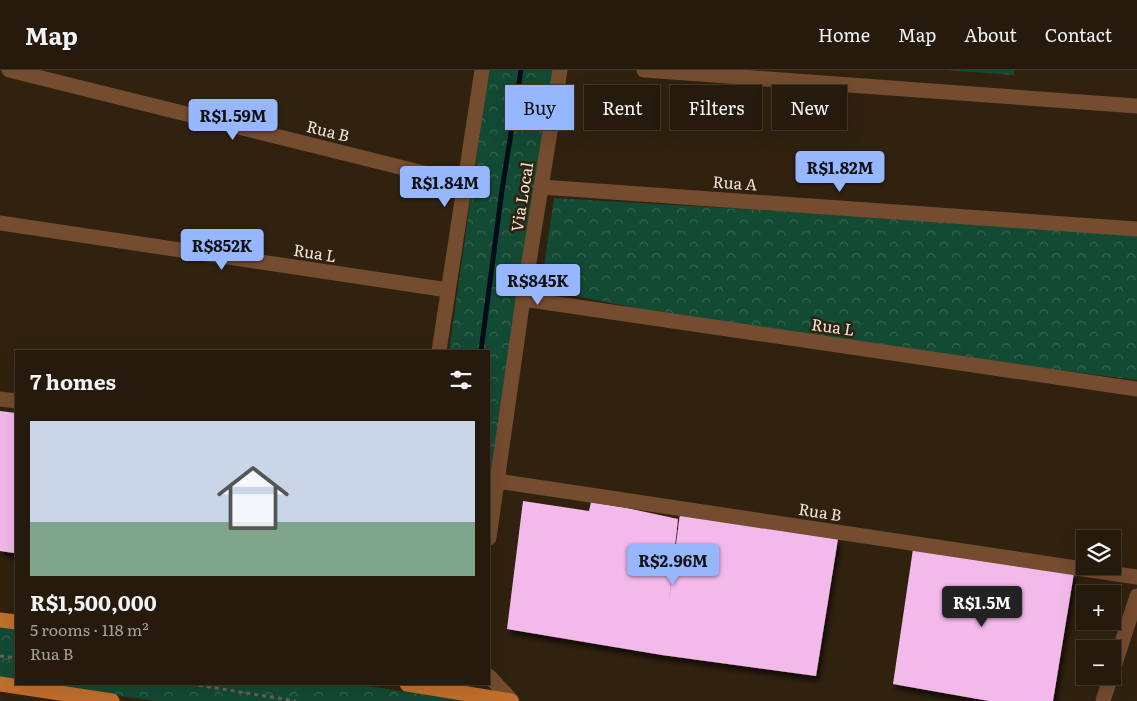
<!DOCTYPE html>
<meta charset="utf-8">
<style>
:root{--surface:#251a0b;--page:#2d2314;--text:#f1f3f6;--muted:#a3a19d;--line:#42382c;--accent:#96b6fd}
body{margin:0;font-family:Literata,serif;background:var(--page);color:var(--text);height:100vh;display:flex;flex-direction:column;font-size:19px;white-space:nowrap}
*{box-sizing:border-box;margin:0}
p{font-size:16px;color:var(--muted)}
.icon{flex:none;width:28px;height:28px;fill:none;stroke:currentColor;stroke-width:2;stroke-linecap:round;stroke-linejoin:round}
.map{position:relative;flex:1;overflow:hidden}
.panel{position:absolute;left:15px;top:280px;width:475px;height:335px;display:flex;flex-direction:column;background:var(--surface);border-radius:0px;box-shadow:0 5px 20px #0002,0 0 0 1px var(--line)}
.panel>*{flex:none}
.guide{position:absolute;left:505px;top:15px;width:475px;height:45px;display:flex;gap:10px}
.buttons{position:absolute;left:1076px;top:460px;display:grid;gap:10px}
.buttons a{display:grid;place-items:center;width:45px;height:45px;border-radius:0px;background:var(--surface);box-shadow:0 5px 20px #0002,0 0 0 1px var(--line);font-size:25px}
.price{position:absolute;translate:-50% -42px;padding:0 11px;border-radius:5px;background:var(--accent);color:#111;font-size:16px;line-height:32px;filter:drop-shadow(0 1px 2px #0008)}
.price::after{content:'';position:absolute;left:50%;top:30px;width:15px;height:11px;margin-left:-8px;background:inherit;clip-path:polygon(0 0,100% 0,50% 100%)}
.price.current{background:#222;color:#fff}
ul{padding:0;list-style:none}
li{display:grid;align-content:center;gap:10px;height:265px;padding:0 15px}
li+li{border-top:1px solid var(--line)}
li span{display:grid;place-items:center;height:155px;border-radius:0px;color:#555}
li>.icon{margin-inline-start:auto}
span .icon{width:90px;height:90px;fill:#fffc;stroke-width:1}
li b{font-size:21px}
h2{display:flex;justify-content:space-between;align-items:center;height:60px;padding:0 15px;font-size:21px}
.pill{padding:0 18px;border-radius:0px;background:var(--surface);box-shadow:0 5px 20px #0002,0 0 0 1px var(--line);font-size:18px;line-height:45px}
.pill.current{background:var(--accent);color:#111}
header{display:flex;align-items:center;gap:30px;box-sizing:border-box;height:70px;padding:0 25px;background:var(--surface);border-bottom:1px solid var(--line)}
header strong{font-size:24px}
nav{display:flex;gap:28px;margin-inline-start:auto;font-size:18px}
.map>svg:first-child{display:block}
.park{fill:url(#park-crowns)}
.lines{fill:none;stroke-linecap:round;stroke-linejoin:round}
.stream{stroke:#000c19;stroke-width:5}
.building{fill:#f3b9eb;filter:url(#shadow)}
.path{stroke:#6d5f4f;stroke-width:3;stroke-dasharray:4 4;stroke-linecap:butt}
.minor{stroke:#744c2f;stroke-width:15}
.tertiary{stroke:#744c2f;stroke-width:15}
.primary{stroke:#c26f2d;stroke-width:15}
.labels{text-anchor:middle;stroke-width:5;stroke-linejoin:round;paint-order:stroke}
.street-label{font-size:16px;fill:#eee4d8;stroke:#31220f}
</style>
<header>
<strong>Map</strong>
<nav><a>Home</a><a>Map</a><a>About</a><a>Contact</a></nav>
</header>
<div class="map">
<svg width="1137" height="631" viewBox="0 0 1137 631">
<defs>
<pattern id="park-crowns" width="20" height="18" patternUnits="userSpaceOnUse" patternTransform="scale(1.25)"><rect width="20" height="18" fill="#134a33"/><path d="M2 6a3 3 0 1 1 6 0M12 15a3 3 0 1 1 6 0" fill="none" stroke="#366450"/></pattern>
<filter id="shadow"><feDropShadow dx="3" dy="5.5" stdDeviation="2.5" flood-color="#0009"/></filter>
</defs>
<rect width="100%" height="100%" fill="#31220f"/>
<path class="park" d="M489 0H554L489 448V281H449Z
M945 0H1014V5Z
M554 128 1137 162V310L756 262 541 219Z
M0 556 16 558V611L0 608Z
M38 614H354L468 631H155Z"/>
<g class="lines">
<path class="stream" d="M481 281 502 120 521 0"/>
</g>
<path class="building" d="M0 341 16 343V471L14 483 0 481Z
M523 431 589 441 591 432 627 438 678 449 669 531 680 443 838 469 816 606 662 585 507 559Z
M913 479 1074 503 1053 631H989L893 614Z"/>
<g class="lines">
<path class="path" d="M0 586 16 588
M191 614 296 631"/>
<path class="minor" d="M9 0 464 113
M644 0 1137 36
M541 117 1137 159
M0 153 448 220
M523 229 1137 319
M0 329 16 331
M497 411 1137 507"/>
<path class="tertiary" d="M439 281 482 0
M489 468 523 229 560 0
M1112 603 1137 526
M489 606 512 631
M1103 631 1111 606"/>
<path class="primary" d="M0 550 16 552
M0 614 112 631
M407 614 511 631"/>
</g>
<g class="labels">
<g class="street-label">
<text transform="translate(328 61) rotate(14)" y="6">Rua B</text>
<text transform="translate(735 113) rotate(4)" y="6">Rua A</text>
<text transform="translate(522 127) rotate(-81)" y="6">Via Local</text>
<text transform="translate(315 183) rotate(9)" y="6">Rua L</text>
<text transform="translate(833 257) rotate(8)" y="6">Rua L</text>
<text transform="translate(820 442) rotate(9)" y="6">Rua B</text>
</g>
</g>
</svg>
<div class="buttons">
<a><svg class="icon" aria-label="layers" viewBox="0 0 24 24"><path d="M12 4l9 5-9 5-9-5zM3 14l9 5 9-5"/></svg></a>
<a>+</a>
<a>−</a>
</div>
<b class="price" style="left:233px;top:71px">R$1.59M</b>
<b class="price" style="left:840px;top:123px">R$1.82M</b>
<b class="price" style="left:445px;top:138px">R$1.84M</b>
<b class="price" style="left:222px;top:201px">R$852K</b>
<b class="price" style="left:538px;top:236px">R$845K</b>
<b class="price" style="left:673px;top:516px">R$2.96M</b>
<b class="price current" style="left:982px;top:558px">R$1.5M</b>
<div class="guide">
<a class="pill current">Buy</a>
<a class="pill">Rent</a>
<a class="pill">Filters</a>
<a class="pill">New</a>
</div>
<section class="panel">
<h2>7 homes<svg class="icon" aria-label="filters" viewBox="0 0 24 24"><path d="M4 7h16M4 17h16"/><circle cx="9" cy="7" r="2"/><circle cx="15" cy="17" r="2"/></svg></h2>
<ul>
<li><span style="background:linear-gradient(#c9d6e8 65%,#7fa58c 0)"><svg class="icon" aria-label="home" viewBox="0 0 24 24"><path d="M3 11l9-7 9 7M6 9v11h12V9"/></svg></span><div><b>R$1,500,000</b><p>5 rooms · 118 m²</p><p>Rua B</p></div></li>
</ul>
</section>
</div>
